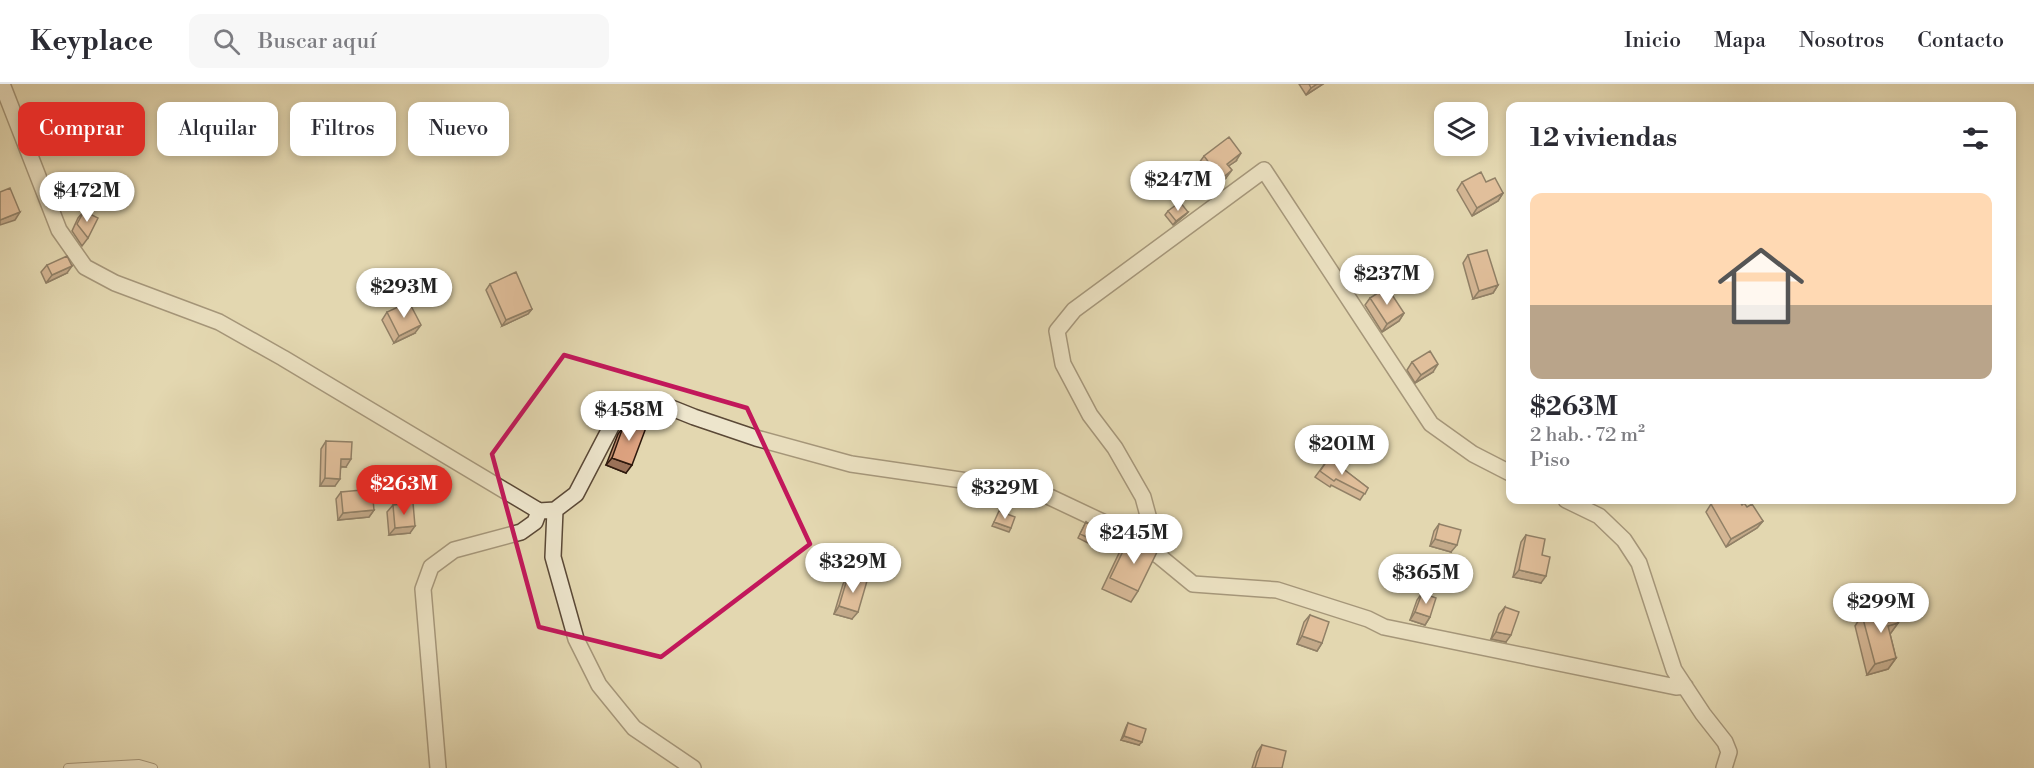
<!DOCTYPE html>
<html lang="es">
<meta charset="utf-8">
<style>
:root{--surface:#fff;--page:#f7f7f7;--text:#2b2b33;--muted:#7c7c81;--line:#e1e1e2;--accent:#d93025}
body{margin:0;font-family:"Libre Bodoni",serif;background:var(--page);color:var(--text);height:100vh;display:flex;flex-direction:column;font-size:22px;white-space:nowrap}
*{box-sizing:border-box;margin:0}
p{font-size:20px;color:var(--muted)}
.icon{flex:none;width:33px;height:33px;fill:none;stroke:currentColor;stroke-width:2;stroke-linecap:round;stroke-linejoin:round}
.map{position:relative;flex:1;overflow:hidden}
.details{position:absolute;left:1506px;top:18px;width:510px;height:402px;display:flex;flex-direction:column;background:var(--surface);border-radius:12px;box-shadow:0 3px 9px #0003}
.details>*{flex:none}
.banner{position:absolute;left:18px;top:18px;width:570px;height:54px;display:flex;gap:12px}
.buttons{position:absolute;left:1434px;top:18px;display:grid;gap:12px}
.buttons a{display:grid;place-items:center;width:54px;height:54px;border-radius:12px;background:var(--surface);box-shadow:0 3px 9px #0003;font-size:30px}
.price{position:absolute;translate:-50% -51px;padding:0 14px;border-radius:21px;background:#fff;color:#222;font-size:20px;line-height:39px;filter:drop-shadow(0 2px 3px #0008)}
.price::after{content:'';position:absolute;left:50%;top:36px;width:18px;height:14px;margin-left:-9px;background:inherit;clip-path:polygon(0 0,100% 0,50% 100%)}
.price.on{background:var(--accent);color:#fff}
ul{padding:0;list-style:none}
li{display:grid;align-content:center;gap:12px;height:318px;padding:0 24px}
li span{display:grid;place-items:center;height:186px;border-radius:12px;color:#555}
li>.icon{margin-inline-start:auto}
span .icon{width:108px;height:108px;fill:#fffc;stroke-width:1}
li b{font-size:26px}
h2{display:flex;justify-content:space-between;align-items:center;height:72px;padding:0 24px;font-size:26px}
.pill{padding:0 21px;border-radius:12px;background:var(--surface);box-shadow:0 3px 9px #0003;font-size:21px;line-height:54px}
.pill.on{background:var(--accent);color:#fff}
header{display:flex;align-items:center;gap:36px;box-sizing:border-box;height:84px;padding:0 30px;background:var(--surface);border-bottom:2px solid var(--line)}
header strong{font-size:28px}
nav{display:flex;gap:33px;margin-inline-start:auto;font-size:21px}
.search{width:420px;height:54px;background:var(--page);display:flex;align-items:center;gap:15px;box-sizing:border-box;padding:0 21px;border-radius:12px;color:var(--muted);font-size:22px}
.map>svg:first-child{display:block}
.lines{fill:none;stroke-linecap:round;stroke-linejoin:round}
.service-casing{stroke:#5a4836;stroke-width:10}
.minor-casing{stroke:#5a4836;stroke-width:18}
.service{stroke:#ede5cc;stroke-width:8}
.minor{stroke:#ede5cc;stroke-width:15}
.wall{fill:#bf8c6f;stroke:#2d180d;stroke-width:1.5}
.shaded-wall{fill:#9b725a;stroke:#2d180d;stroke-width:1.5}
.building{fill:#dea381;stroke:#2d180d;stroke-width:1.5}
.marked{fill:none;stroke:#c2185b;stroke-width:4.5;stroke-linejoin:round}
</style>
<header>
<strong>Keyplace</strong>
<div class="search"><svg class="icon" aria-label="search" viewBox="0 0 24 24"><circle cx="10" cy="10" r="6"/><path d="M15 15l6 6"/></svg>Buscar aquí</div>
<nav><a>Inicio</a><a>Mapa</a><a>Nosotros</a><a>Contacto</a></nav>
</header>
<div class="map">
<svg width="2034" height="684" viewBox="0 0 2034 684">
<rect width="100%" height="100%" fill="#e3d7b0"/>
<filter id="stains"><feTurbulence type="fractalNoise" baseFrequency=".00333" numOctaves="4"/><feColorMatrix values="0 0 0 0 .2 0 0 0 0 .09 0 0 0 0 .02 0 0 0 .5 -.17"/></filter>
<radialGradient id="worn" r=".72"><stop offset=".6" stop-color="#630" stop-opacity="0"/><stop offset="1" stop-color="#630" stop-opacity=".3"/></radialGradient>
<g class="lines">
<g class="service-casing">
<path id="service" d="M68 684 139 680 153 684"/>
</g>
<g class="minor-casing">
<path id="minor" d="M2 0 59 146 85 183 115 199 219 238 283 274 539 427 555 426 576 410 614 337 636 323 659 319 694 333 756 354 851 380 1037 407 1126 449 1159 472 1193 500 1277 506 1368 535 1384 543 1676 603 1685 602
M1566 416 1599 432 1624 456 1639 479 1674 586 1703 630 1725 658 1729 668 1724 684
M555 426 553 473 576 555 599 601 634 644 693 684
M1159 472 1143 413 1115 364 1090 331 1063 280 1057 247 1074 226 1264 86 1431 340 1473 370 1510 389
M438 684 423 505 431 483 454 466 521 448 535 438 539 427"/>
</g>
<use href="#service" class="service"/>
<use href="#minor" class="minor"/>
</g>
<path class="wall" d="M1299 0H1323L1306 11Z
M1204 72 1236 77 1228 82 1226 94 1216 102 1199 79Z
M1462 98 1503 109 1498 117 1472 132 1457 106Z
M84 127 88 154 82 162 72 147 78 134Z
M1168 127 1188 128 1185 131 1173 141 1165 131Z
M1468 171 1498 201 1493 209 1473 215 1463 179Z
M47 181 67 189 46 199 41 188Z
M490 200 532 225 528 230 502 242 486 206Z
M1370 214 1404 229 1399 237 1382 248 1365 221Z
M387 228 415 249 394 259 382 236Z
M1412 278 1433 288 1415 299 1407 286Z
M629 335 626 389 606 381 618 350Z
M326 357 346 383H341L335 402H320L321 365Z
M1329 374 1368 404 1360 416 1331 401 1330 403 1315 393Z
M341 408 374 426 369 433 338 436 336 415Z
M1711 420 1742 421 1747 423 1763 437 1757 444 1726 463 1706 428Z
M393 421 410 449 389 451 387 428Z
M1086 438 1095 457 1092 461 1078 454Z
M1439 440 1451 468 1430 462 1434 447Z
M1526 451 1542 471 1541 499 1513 493 1521 458Z
M1129 455 1138 507 1131 518 1102 505 1121 465Z
M848 492 852 535 834 530 843 500Z
M1422 509 1430 533 1425 541 1410 536 1417 516Z
M1505 523 1506 558 1491 555 1499 530Z
M1310 531 1322 559 1317 567 1297 560 1304 538Z
M1862 531 1898 539 1890 550 1896 574 1888 585 1867 591 1855 542Z
M1128 639 1139 661 1121 656 1126 643Z
M1262 661 1282 684H1252L1257 668Z"/>
<path class="shaded-wall" d="M1317 0H1323L1306 11 1311 4Z
M1241 69 1236 77 1221 87 1227 80Z
M1232 86 1226 94 1216 102 1221 95Z
M1503 109 1498 117 1472 132 1477 124Z
M20 128 15 136 0 141V136Z
M1188 128 1185 131 1173 141 1176 137Z
M72 182 67 189 46 199 52 191Z
M1498 201 1493 209 1473 215 1479 207Z
M532 225 528 230 502 242 506 236Z
M1404 229 1399 237 1382 248 1387 240Z
M421 241 415 249 394 259 399 252Z
M1438 280 1433 288 1415 299 1421 291Z
M612 374 632 381 626 389 606 381Z
M341 375H351L346 383 336 382Z
M325 394 340 395 335 402H320Z
M374 426 369 433 338 436 343 429Z
M1763 437 1757 444 1726 463 1731 455Z
M994 438 1011 444 1009 448 992 442Z
M415 442 410 449 389 451 395 444Z
M1435 455 1457 461 1451 468 1430 462Z
M1519 486 1546 492 1541 499 1513 493Z
M839 522 858 528 852 535 834 530Z
M1415 528 1430 533 1425 541 1410 536Z
M1898 539 1890 550 1880 553 1888 542Z
M1496 548 1511 551 1506 558 1491 555Z
M1302 552 1322 559 1317 567 1297 560Z
M1896 574 1888 585 1867 591 1875 580Z
M1124 652 1142 658 1139 661 1121 656Z"/>
<path class="building" d="M1309 0H1317L1311 4Z
M1229 53 1241 69 1227 80 1232 86 1221 95 1204 72Z
M1481 88 1486 98 1495 94 1503 109 1477 124 1462 98Z
M10 104 20 128 0 136V108Z
M1180 118 1188 128 1176 137 1168 127Z
M84 127 98 134 88 154 77 140Z
M1487 166 1498 201 1479 207 1468 171Z
M67 172 72 182 52 191 47 181Z
M516 188 532 225 506 236 490 200Z
M1387 203 1404 229 1387 240 1370 214Z
M409 218 421 241 399 252 387 228Z
M1430 267 1438 280 1421 291 1412 278Z
M629 335 647 341 632 381 612 374 623 343Z
M326 357 352 358 351 375H341L340 395 325 394Z
M1329 374 1368 404 1365 410 1336 395 1334 397 1320 387Z
M372 405 374 426 343 429 341 408Z
M1719 416H1739L1742 421 1744 419 1747 423 1752 420 1763 437 1731 455 1711 420Z
M413 419 415 442 395 444 393 421Z
M999 427 1015 433 1011 444 994 438Z
M1086 438 1101 445 1095 457 1080 450Z
M1439 440 1461 446 1457 461 1435 455Z
M1526 451 1545 455 1542 471 1550 473 1546 492 1519 486Z
M1129 455 1157 468 1138 507 1110 494Z
M848 492 867 497 858 528 839 522Z
M1422 509 1436 514 1430 533 1415 528Z
M1505 523 1519 528 1511 551 1496 548Z
M1894 523 1898 539 1888 542 1896 574 1875 580 1862 531Z
M1310 531 1329 538 1322 559 1302 552Z
M1128 639 1146 645 1142 658 1124 652Z
M1262 661 1286 667 1282 684H1255Z"/>
<path d="M0 0H2034V684H0ZM564 271 747 324 810 460 661 573 539 543 492 370Z" fill="#e3d7b0" fill-opacity=".55" fill-rule="evenodd"/>
<path class="marked" d="M564 271 747 324 810 460 661 573 539 543 492 370Z"/>
<rect width="100%" height="100%" filter="url(#stains)"/>
<rect width="100%" height="100%" fill="url(#worn)"/>
</svg>
<div class="buttons">
<a><svg class="icon" aria-label="layers" viewBox="0 0 24 24"><path d="M12 4l9 5-9 5-9-5zM3 14l9 5 9-5"/></svg></a>
</div>
<b class="price" style="left:1178px;top:128px">$247M</b>
<b class="price" style="left:87px;top:139px">$472M</b>
<b class="price" style="left:1387px;top:222px">$237M</b>
<b class="price" style="left:404px;top:235px">$293M</b>
<b class="price" style="left:629px;top:358px">$458M</b>
<b class="price" style="left:1342px;top:392px">$201M</b>
<b class="price on" style="left:404px;top:432px">$263M</b>
<b class="price" style="left:1005px;top:436px">$329M</b>
<b class="price" style="left:1134px;top:481px">$245M</b>
<b class="price" style="left:853px;top:510px">$329M</b>
<b class="price" style="left:1426px;top:521px">$365M</b>
<b class="price" style="left:1881px;top:550px">$299M</b>
<div class="banner">
<a class="pill on">Comprar</a>
<a class="pill">Alquilar</a>
<a class="pill">Filtros</a>
<a class="pill">Nuevo</a>
</div>
<section class="details">
<h2>12 viviendas<svg class="icon" aria-label="filters" viewBox="0 0 24 24"><path d="M4 7h16M4 17h16"/><circle cx="9" cy="7" r="2"/><circle cx="15" cy="17" r="2"/></svg></h2>
<ul>
<li><span style="background:linear-gradient(#ffd9b3 60%,#b9a48a 0)"><svg class="icon" aria-label="home" viewBox="0 0 24 24"><path d="M3 11l9-7 9 7M6 9v11h12V9"/></svg></span><div><b>$263M</b><p>2 hab. · 72 m²</p><p>Piso</p></div></li>
</ul>
</section>
</div>
